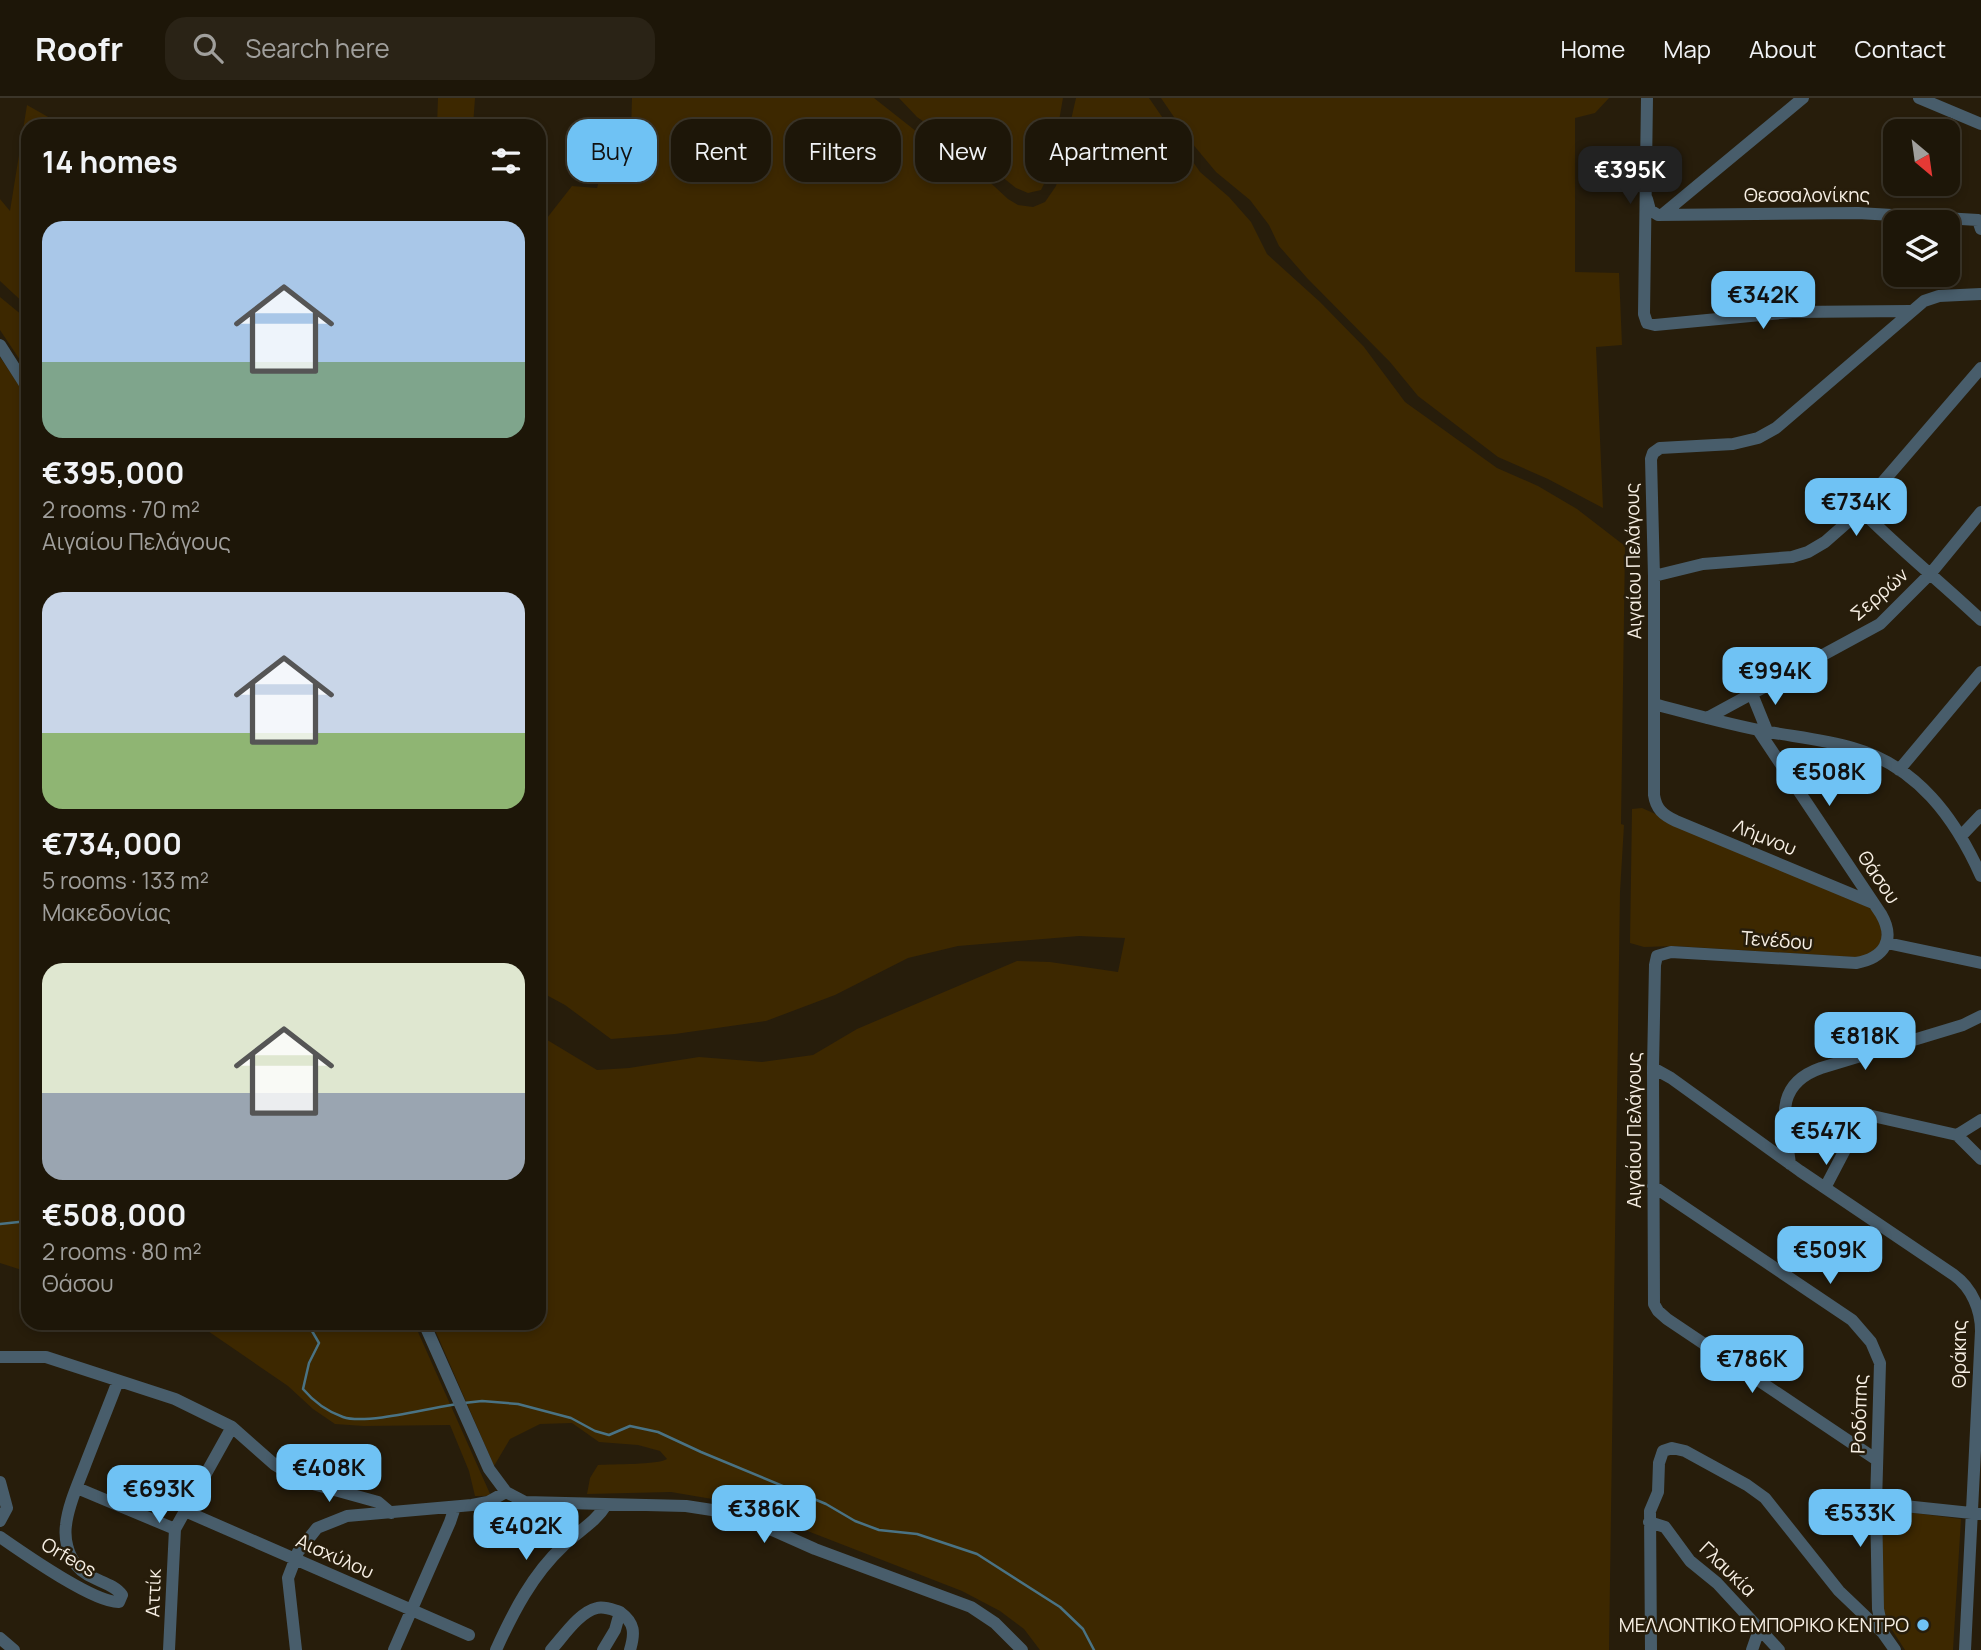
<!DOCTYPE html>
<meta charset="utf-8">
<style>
:root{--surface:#1d1608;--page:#2a2316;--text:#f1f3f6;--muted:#a09f9c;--line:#3b3529;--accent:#6fc2f4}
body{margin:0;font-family:Manrope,sans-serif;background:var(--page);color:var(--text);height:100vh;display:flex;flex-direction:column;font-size:26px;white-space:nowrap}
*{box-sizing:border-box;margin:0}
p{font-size:23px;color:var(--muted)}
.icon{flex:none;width:38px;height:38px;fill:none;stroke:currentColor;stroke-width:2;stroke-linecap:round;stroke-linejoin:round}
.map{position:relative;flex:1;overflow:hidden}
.panel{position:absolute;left:21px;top:21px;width:525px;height:1211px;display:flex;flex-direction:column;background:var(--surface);border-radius:21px;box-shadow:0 4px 10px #0003,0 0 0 2px var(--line)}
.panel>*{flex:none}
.banner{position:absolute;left:567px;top:21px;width:665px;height:63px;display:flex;gap:14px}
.needle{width:46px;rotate:151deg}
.controls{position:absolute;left:1883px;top:21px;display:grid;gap:14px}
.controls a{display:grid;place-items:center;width:77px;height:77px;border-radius:14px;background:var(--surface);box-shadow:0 4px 10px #0003,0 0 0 2px var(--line);font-size:35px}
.price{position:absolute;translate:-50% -60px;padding:0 16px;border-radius:14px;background:var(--accent);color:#111;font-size:23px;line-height:46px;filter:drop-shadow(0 2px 4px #0008)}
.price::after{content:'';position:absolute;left:50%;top:42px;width:21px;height:16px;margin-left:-10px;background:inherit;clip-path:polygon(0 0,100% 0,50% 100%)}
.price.current{background:#222;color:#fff}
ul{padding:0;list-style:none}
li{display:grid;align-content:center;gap:14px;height:371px;padding:0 21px}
li span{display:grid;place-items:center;height:217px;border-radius:21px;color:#555}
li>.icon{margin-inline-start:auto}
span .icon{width:126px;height:126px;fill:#fffc;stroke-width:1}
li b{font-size:30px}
h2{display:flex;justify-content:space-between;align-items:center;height:84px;padding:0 21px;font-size:30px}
.pill{padding:0 24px;border-radius:21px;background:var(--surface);box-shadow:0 4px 10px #0003,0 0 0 2px var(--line);font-size:24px;line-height:63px}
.pill.current{background:var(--accent);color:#111}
header{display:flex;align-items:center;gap:42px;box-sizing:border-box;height:98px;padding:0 35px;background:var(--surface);border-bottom:2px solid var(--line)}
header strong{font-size:33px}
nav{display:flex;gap:38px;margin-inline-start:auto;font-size:24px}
.search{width:490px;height:63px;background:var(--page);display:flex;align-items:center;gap:18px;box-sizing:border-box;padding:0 24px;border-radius:21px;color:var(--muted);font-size:26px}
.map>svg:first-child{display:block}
.green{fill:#3d2800}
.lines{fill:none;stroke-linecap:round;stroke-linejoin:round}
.stream{stroke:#4a7384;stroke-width:2.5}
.minor{stroke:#485d6b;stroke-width:12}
.poi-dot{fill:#6fc2f4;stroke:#271d0b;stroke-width:2.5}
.labels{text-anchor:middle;stroke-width:5;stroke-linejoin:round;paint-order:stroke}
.street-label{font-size:19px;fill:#f7efe4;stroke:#271d0b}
.poi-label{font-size:19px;fill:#f7efe4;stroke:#271d0b;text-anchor:end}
</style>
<header>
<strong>Roofr</strong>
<div class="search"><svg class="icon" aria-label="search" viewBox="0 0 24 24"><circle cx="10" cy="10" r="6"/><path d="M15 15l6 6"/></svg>Search here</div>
<nav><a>Home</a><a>Map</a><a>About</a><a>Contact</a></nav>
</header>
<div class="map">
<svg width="1981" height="1552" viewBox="0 0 1981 1552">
<rect width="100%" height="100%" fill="#271d0b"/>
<path class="green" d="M438 0H475L473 28H437Z
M632 0H874L950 60 981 76 1008 101 1018 107 1033 109 1045 104 1056 88 1076 0H1149L1200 74 1229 99 1251 124 1267 156 1320 204 1364 249 1405 304 1497 370 1538 388 1577 411 1625 448 1621 726 1624 727 1620 794 1609 1552H1040L1024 1531 1000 1513 962 1493 774 1420 724 1403 671 1394 587 1396 590 1380 598 1367C613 1366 658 1367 667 1361L660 1353 638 1347 599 1344 572 1325 540 1326 510 1341 494 1368 432 1225H539V937L597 972 629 970 699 959 762 964 813 957 857 931 1017 863 1050 864 1118 874 1125 840 1079 838 958 848 908 860 835 897 766 923 675 936 611 941 565 907 539 893V125L547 120 572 88 597 90 603 69 624 54 631 33Z
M899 0H1063L1050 74 1041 92 1028 95 1016 90 996 74 917 19Z
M1161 0H1609L1595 15 1575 20V174L1619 175 1622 247 1596 249 1603 410 1548 381 1498 359 1418 298 1390 264 1307 180 1279 148 1269 127 1250 102 1216 74 1191 44Z
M27 7 64 28H28V209L0 183V101L10 113Z
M0 199 28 222V274L0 232Z
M0 259 28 300V1174L0 1165Z
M1642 710 1787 774 1854 801 1876 814 1881 821 1882 848 1869 860 1675 848 1644 849 1630 845 1632 711Z
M185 1225H414L491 1398H475L469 1373 450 1327 364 1328 335 1326 313 1311 288 1288 205 1231Z
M1882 1411 1961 1421 1953 1552H1905L1883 1518Z"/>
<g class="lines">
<path class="stream" d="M0 1126 28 1123
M301 1225 312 1233 319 1245 309 1265 303 1291C314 1304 326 1313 343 1319 366 1327 430 1310 457 1306
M464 1305 482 1303 518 1306 571 1320 595 1333 609 1337 630 1328 658 1334 701 1354 826 1406 855 1423 879 1432 917 1436 977 1456 1060 1509 1083 1531 1094 1552"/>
<path class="minor" d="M1647 0 1644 216 1647 225 1655 227 1792 214 1910 213
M1919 0 1981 26
M1647 101 1650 112 1658 117 1858 115 1978 122 1981 131
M1663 116 1803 0
M0 247 28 291
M1860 411C1898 450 1941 484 1981 522
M1654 478 1703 466 1792 459 1808 454 1825 444 1850 422 1981 270
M1752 596 1767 633
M1654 606C1692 616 1730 627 1769 634 1797 639 1826 642 1853 650 1917 668 1955 720 1981 778
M1707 620 1880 526 1931 475 1981 414
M1758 632 1881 816C1896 842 1884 860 1856 865L1671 854 1657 858 1655 867 1653 970 1654 1206 1658 1213 1667 1221 1877 1362
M1899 672 1981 574
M1961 738 1981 717
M1873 805 1676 723C1663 717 1656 711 1654 697V478L1651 361 1653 355 1660 350 1733 346 1758 340 1776 330 1924 203 1939 198 1981 196
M1887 845 1981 865
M1653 970 1671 980 1800 1073 1954 1177C1972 1190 1981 1212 1981 1233L1965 1552
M1957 1037 1981 1022
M1790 1066C1785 1025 1772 987 1821 970L1963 927 1981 918
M1653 1088 1852 1222 1871 1244 1880 1265 1876 1405 1878 1511 1883 1535
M1826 1088 1859 1025 1868 1017 1957 1037 1981 1061
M424 1225 489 1371 506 1394 525 1404 686 1408 712 1412 759 1426 815 1451 971 1509 995 1525 1022 1552
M0 1259H46L175 1301 232 1329 275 1367 293 1378 313 1386 378 1404 391 1415
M0 1384 7 1410 0 1423
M77 1390 175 1431
M1876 1405 1981 1416
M185 1413 469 1537
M1649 1424 1665 1429 1690 1463 1717 1485 1779 1552
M0 1439C23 1455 94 1505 119 1504L122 1497C112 1483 89 1483 77 1468 68 1457 64 1441 66 1427 68 1408 77 1388 84 1370 95 1341 107 1312 118 1283
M620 1514C635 1525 635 1535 630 1552
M0 1540 14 1552
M169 1552 175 1431 232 1329
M296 1552 288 1480 298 1454 317 1430 347 1418 472 1407 488 1404 506 1394
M394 1552 450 1424 455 1409
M496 1552C513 1514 533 1476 563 1448 578 1433 595 1425 606 1407
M551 1552C563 1539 579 1514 597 1510 605 1508 613 1512 620 1514L615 1532 603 1552
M1651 1552 1650 1413 1658 1394 1659 1365 1663 1353 1672 1350 1685 1353 1747 1387 1765 1400 1839 1493 1883 1535 1895 1552
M1752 1552 1760 1529"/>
</g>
<circle class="poi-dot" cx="1923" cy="1527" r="7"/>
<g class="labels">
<g class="street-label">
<text x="1807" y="104">Θεσσαλονίκης</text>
<text transform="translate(1633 463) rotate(-91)" y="7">Αιγαίου Πελάγους</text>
<text transform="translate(1879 496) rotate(-41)" y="7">Σερρών</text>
<text transform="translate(1765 739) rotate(22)" y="7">Λήμνου</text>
<text transform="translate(1879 779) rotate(56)" y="7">Θάσου</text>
<text transform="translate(1777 842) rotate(4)" y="7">Τενέδου</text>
<text transform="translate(1634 1032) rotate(-90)" y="7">Αιγαίου Πελάγους</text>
<text transform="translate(1959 1256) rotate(-90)" y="7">Θράκης</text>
<text transform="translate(1859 1316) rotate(-88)" y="7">Ροδόπης</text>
<text transform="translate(335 1458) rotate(24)" y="7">Αισχύλου</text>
<text transform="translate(69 1459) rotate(30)" y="7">Orfeos</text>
<text transform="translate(1728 1471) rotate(44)" y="7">Γλαυκία</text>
<text transform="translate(153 1495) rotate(-88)" y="7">Αττίκ</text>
</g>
<g class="poi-label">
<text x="1909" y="1534">ΜΕΛΛΟΝΤΙΚΟ ΕΜΠΟΡΙΚΟ ΚΕΝΤΡΟ</text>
</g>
</g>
</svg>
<div class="controls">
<a><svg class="needle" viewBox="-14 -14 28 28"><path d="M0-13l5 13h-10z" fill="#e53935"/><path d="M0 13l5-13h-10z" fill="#a09f9c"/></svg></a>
<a><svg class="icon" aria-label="layers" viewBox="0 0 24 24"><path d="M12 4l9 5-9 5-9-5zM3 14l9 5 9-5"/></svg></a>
</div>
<b class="price current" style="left:1630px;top:108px">€395K</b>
<b class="price" style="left:1763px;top:233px">€342K</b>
<b class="price" style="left:1856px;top:440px">€734K</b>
<b class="price" style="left:1775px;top:609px">€994K</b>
<b class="price" style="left:1829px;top:710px">€508K</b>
<b class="price" style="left:1865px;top:974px">€818K</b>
<b class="price" style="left:1826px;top:1069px">€547K</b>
<b class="price" style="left:1830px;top:1188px">€509K</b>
<b class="price" style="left:1752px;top:1297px">€786K</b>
<b class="price" style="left:329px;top:1406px">€408K</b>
<b class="price" style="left:159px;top:1427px">€693K</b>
<b class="price" style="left:764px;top:1447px">€386K</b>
<b class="price" style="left:1860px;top:1451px">€533K</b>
<b class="price" style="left:526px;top:1464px">€402K</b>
<div class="banner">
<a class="pill current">Buy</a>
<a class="pill">Rent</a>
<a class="pill">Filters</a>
<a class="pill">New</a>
<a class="pill">Apartment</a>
</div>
<section class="panel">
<h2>14 homes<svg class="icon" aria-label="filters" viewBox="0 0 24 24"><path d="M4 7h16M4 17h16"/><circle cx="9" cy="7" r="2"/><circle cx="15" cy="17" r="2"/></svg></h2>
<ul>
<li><span style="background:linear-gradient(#a9c7e8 65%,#7fa58c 0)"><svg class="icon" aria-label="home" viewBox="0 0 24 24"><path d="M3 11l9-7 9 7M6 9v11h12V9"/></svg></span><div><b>€395,000</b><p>2 rooms · 70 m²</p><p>Αιγαίου Πελάγους</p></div></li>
<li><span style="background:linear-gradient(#c9d6e8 65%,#8fb573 0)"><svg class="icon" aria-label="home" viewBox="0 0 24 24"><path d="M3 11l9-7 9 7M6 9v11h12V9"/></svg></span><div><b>€734,000</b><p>5 rooms · 133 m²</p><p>Μακεδονίας</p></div></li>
<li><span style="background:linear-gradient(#dfe7d0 60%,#9aa5b1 0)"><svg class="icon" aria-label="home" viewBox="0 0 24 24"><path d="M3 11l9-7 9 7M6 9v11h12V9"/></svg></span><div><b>€508,000</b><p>2 rooms · 80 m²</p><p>Θάσου</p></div></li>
</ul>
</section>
</div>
